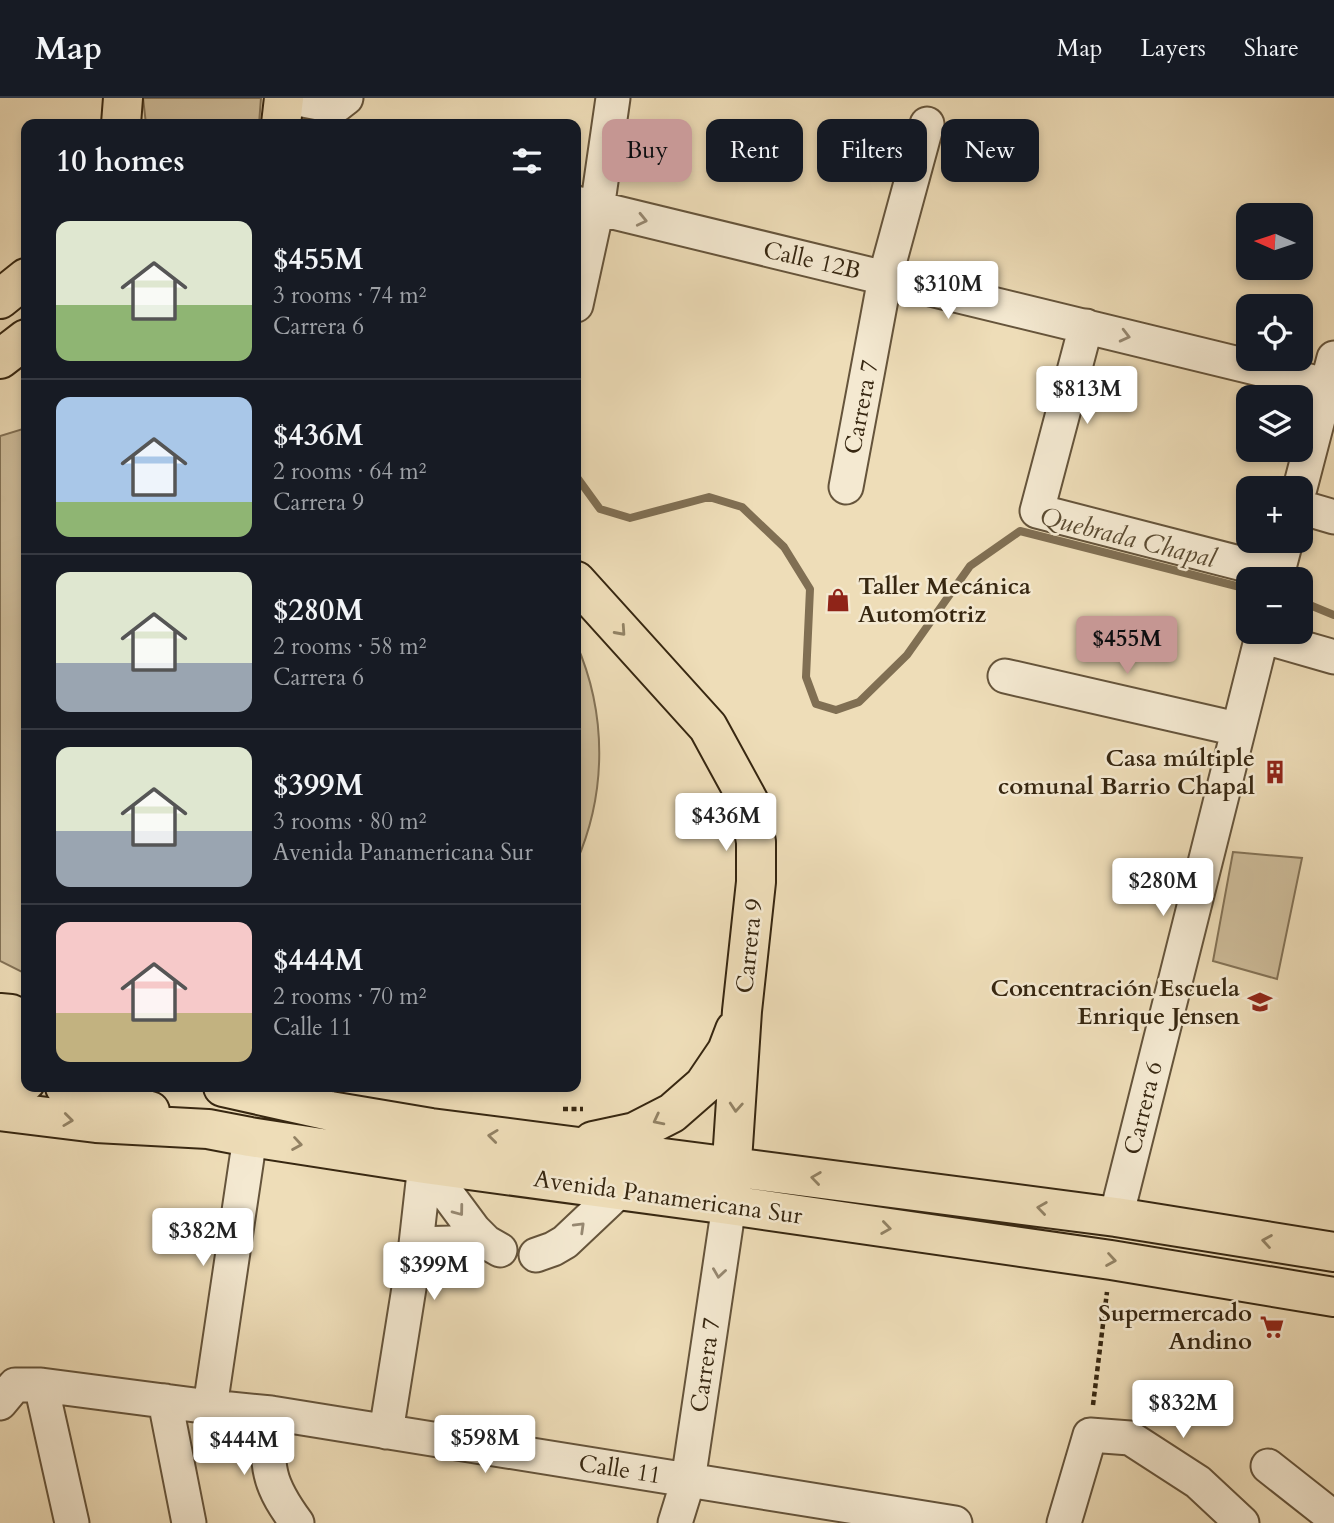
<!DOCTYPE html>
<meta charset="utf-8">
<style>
:root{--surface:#171b24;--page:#242831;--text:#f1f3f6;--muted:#9ea1a6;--line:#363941;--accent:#c59692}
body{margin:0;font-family:Cardo,serif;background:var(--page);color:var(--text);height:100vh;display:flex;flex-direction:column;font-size:26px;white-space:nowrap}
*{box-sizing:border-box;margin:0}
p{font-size:23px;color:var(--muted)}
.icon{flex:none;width:38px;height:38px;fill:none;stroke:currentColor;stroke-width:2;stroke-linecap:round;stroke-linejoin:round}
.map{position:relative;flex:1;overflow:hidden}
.sheet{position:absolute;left:21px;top:21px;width:560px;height:973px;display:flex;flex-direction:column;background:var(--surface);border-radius:14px;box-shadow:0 4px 10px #0003}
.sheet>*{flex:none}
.guide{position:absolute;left:602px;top:21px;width:626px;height:63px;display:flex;gap:14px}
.needle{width:46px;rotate:273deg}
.buttons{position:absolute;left:1236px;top:105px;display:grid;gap:14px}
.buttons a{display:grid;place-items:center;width:77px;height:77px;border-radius:14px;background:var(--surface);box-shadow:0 4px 10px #0003;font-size:35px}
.price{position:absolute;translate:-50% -60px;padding:0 16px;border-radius:7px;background:#fff;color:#222;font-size:23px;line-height:46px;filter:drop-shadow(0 2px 4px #0008)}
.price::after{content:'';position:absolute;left:50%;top:42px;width:21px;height:16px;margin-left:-10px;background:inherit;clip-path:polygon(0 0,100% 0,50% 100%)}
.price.selected{background:var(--accent);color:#111}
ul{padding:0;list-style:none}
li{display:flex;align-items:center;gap:21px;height:175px;padding:0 35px}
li+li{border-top:2px solid var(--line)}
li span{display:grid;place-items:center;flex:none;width:196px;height:140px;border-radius:14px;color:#555}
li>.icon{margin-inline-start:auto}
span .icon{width:84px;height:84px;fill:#fffc;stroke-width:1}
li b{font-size:30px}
h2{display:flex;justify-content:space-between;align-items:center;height:84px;padding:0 35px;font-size:30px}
.tag{padding:0 24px;border-radius:14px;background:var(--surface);box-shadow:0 4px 10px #0003;font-size:24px;line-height:63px}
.tag.selected{background:var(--accent);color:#111}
header{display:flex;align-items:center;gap:42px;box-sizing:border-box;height:98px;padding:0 35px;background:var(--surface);border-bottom:2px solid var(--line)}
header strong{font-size:33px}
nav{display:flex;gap:38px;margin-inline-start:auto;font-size:24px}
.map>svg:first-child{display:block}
.green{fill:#cfbe9c;stroke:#837256;stroke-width:2}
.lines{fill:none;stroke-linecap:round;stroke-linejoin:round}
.stream{stroke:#806f53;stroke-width:8}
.minor-casing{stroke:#65543b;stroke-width:37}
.major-casing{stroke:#372711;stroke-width:42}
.path{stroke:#372711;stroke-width:4.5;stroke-dasharray:5 3.5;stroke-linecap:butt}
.minor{stroke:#f4e9d1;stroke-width:33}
.major{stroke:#eeddb8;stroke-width:38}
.oneway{stroke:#968871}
.oneway2{stroke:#928264}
.labels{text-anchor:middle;stroke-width:5;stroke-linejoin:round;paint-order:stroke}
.street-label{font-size:24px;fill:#372711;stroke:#f4e9d1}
.poi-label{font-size:24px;font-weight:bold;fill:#372711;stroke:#f4e9d1;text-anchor:end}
.water-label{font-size:26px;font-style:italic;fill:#5b4b32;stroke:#f4e9d1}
</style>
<header>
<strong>Map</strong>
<nav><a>Map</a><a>Layers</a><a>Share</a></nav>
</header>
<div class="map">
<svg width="1334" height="1425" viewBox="0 0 1334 1425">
<rect width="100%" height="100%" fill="#eeddb8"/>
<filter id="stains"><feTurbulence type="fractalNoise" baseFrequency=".00286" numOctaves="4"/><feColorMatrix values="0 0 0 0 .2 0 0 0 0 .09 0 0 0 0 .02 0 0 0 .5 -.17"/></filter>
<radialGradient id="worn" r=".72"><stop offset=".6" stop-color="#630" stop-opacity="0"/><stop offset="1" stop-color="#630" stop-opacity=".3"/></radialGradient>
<path class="green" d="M143 0H261L259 26H146Z
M26 330V876L0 863V338Z
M576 545C607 615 607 695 576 765Z
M1233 754 1302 760 1277 881 1213 863Z"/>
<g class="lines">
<path class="stream" d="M576 378 600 411 630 420 709 399 742 409 784 449 810 491 806 579 816 606 836 612 859 604 907 557 970 468 1020 433 1248 491
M1300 503 1334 517"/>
<g class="minor-casing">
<path id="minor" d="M293 0 319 5 337 7 346 0
M576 105 1334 289
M576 207 597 111 613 0
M1086 228 1037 413 1278 475
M846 389 885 180 927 26
M1300 390 1334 260
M1300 409 1334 419
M1276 481 1286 443
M1261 538 1334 559
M1005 578 1237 631
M425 1066 474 1132 486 1144 500 1152
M1116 1119 1263 534
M416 1146 486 1144
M536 1157 553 1151 565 1144 619 1093
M41 1287 72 1425
M165 1303 189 1425
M0 1305 15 1287H41L210 1309 271 1315 955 1425
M210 1309 250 1039
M271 1315C268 1330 267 1360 271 1376 275 1394 286 1410 297 1425
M386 1334 416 1146 425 1066
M1268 1368 1334 1420
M675 1425 688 1383 729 1107
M1064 1425 1090 1337 1130 1340 1198 1384 1242 1425"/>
</g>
<g class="major-casing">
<path id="major" d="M121 26 123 0
M281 26 284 0
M0 201 26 180
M0 261 26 241
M576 483 708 629 749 704 756 744V784L742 913 730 1093
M0 915 11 916 26 924
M0 949 26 952
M0 980 26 983
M65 989 150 1013
M223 989 330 1013 431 1030 1116 1119 1334 1154
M0 1013 96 1025 208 1031 250 1039 425 1066 729 1107 1111 1162 1334 1199
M593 1043 635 1034 672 1015 704 987 727 953 735 932"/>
</g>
<path class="path" d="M563 1011H583
M1093 1307 1107 1194"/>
<use href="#minor" class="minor"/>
<use href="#major" class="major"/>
</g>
<defs><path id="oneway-chevron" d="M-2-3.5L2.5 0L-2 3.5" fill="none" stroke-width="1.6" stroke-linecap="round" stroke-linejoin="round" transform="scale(1.75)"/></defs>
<g class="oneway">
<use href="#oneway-chevron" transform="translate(642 122) rotate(13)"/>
<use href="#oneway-chevron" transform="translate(1125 238) rotate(14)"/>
<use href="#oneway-chevron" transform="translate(459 1113) rotate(53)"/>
<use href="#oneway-chevron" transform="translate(580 1129) rotate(-44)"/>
<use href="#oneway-chevron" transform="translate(719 1175) rotate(98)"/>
</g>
<g class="oneway2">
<use href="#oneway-chevron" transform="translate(621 533) rotate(48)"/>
<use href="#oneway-chevron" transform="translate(736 1009) rotate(94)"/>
<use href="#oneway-chevron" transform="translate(68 1022) rotate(7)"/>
<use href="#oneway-chevron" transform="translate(658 1022) rotate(153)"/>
<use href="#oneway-chevron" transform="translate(493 1038) rotate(-173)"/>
<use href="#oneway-chevron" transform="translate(297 1046) rotate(9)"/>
<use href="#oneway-chevron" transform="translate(816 1080) rotate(-172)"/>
<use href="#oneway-chevron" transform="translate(1042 1110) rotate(-172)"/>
<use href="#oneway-chevron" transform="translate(886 1130) rotate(8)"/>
<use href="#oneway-chevron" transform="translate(1267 1143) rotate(-171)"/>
<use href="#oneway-chevron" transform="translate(1111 1162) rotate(9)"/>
</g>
<defs>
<g id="shop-bare" transform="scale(1.89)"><path d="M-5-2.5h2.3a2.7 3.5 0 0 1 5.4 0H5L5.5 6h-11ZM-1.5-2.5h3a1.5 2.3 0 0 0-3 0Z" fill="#8f2418" stroke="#f4e9d1" stroke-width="2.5" paint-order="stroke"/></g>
<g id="building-bare" transform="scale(1.89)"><path d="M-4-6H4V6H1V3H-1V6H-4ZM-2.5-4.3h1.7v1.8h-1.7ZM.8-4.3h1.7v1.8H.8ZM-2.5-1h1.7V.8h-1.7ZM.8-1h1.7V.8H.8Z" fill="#8f2418" stroke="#f4e9d1" stroke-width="2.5" paint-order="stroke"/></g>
<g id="school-bare" transform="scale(1.89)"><path d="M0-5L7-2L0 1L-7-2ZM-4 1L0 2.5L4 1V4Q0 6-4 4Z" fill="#8f2418" stroke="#f4e9d1" stroke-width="2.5" paint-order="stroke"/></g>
<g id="supermarket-bare" transform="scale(1.89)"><path d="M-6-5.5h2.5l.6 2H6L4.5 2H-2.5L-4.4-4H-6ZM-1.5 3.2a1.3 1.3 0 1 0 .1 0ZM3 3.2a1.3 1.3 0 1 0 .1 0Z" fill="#8f2418" stroke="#f4e9d1" stroke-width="2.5" paint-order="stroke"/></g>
</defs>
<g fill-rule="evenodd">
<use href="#shop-bare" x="838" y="502"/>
<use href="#building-bare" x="1275" y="674"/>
<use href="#school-bare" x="1260" y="904"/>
<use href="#supermarket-bare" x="1272" y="1229"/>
</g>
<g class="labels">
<g class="street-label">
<text transform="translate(812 162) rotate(13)" y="8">Calle 12B</text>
<text transform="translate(861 309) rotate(-79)" y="8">Carrera 7</text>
<text transform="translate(749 848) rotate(-84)" y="8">Carrera 9</text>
<text transform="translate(1143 1010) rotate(-76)" y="8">Carrera 6</text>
<text transform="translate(668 1099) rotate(8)" y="8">Avenida Panamericana Sur</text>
<text transform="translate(705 1267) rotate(-82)" y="8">Carrera 7</text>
<text transform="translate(620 1371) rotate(9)" y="8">Calle 11</text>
</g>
<g class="poi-label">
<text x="858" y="496" text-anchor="start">Taller Mecánica<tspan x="858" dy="28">Automotriz</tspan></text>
<text x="1255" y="668">Casa múltiple<tspan x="1255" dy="28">comunal Barrio Chapal</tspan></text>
<text x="1240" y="898">Concentración Escuela<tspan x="1240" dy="28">Enrique Jensen</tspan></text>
<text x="1252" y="1223">Supermercado<tspan x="1252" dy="28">Andino</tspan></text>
</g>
<g class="water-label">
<text transform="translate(1128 439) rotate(14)" y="9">Quebrada Chapal</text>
</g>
</g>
<rect width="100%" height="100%" filter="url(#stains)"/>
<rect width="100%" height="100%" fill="url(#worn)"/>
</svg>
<div class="buttons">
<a><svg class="needle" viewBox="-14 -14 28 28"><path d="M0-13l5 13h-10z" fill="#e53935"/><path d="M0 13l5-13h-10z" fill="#9ea1a6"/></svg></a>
<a><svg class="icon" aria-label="locate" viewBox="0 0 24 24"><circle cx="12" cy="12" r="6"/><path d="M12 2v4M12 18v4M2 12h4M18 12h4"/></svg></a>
<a><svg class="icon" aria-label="layers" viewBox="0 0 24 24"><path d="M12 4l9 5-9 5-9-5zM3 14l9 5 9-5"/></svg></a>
<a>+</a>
<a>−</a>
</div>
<b class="price" style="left:948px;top:223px">$310M</b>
<b class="price" style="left:1087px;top:328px">$813M</b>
<b class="price selected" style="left:1127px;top:578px">$455M</b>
<b class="price" style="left:726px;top:755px">$436M</b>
<b class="price" style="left:1163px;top:820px">$280M</b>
<b class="price" style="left:203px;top:1170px">$382M</b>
<b class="price" style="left:434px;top:1204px">$399M</b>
<b class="price" style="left:1183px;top:1342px">$832M</b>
<b class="price" style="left:485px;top:1377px">$598M</b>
<b class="price" style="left:244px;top:1379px">$444M</b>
<div class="guide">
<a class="tag selected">Buy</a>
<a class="tag">Rent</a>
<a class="tag">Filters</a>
<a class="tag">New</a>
</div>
<section class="sheet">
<h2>10 homes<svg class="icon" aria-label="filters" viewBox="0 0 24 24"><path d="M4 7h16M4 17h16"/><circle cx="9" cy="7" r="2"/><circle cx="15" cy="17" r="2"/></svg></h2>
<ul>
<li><span style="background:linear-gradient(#dfe7d0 60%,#8fb573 0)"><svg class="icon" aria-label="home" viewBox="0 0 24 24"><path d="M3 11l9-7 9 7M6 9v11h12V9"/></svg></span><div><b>$455M</b><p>3 rooms · 74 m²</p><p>Carrera 6</p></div></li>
<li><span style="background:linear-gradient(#a9c7e8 75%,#8fb573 0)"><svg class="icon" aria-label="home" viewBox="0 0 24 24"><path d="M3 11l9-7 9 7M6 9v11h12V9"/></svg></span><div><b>$436M</b><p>2 rooms · 64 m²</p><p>Carrera 9</p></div></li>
<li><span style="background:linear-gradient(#dfe7d0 65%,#9aa5b1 0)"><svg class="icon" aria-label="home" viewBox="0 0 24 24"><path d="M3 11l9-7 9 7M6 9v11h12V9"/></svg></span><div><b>$280M</b><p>2 rooms · 58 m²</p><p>Carrera 6</p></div></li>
<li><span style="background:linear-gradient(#dfe7d0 60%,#9aa5b1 0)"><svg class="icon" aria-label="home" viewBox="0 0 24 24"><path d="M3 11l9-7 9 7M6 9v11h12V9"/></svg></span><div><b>$399M</b><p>3 rooms · 80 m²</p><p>Avenida Panamericana Sur</p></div></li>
<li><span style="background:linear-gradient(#f6c9c9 65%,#c2b280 0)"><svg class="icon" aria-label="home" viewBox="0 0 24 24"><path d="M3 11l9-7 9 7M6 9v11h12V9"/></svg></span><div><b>$444M</b><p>2 rooms · 70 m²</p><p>Calle 11</p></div></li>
</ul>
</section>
</div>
